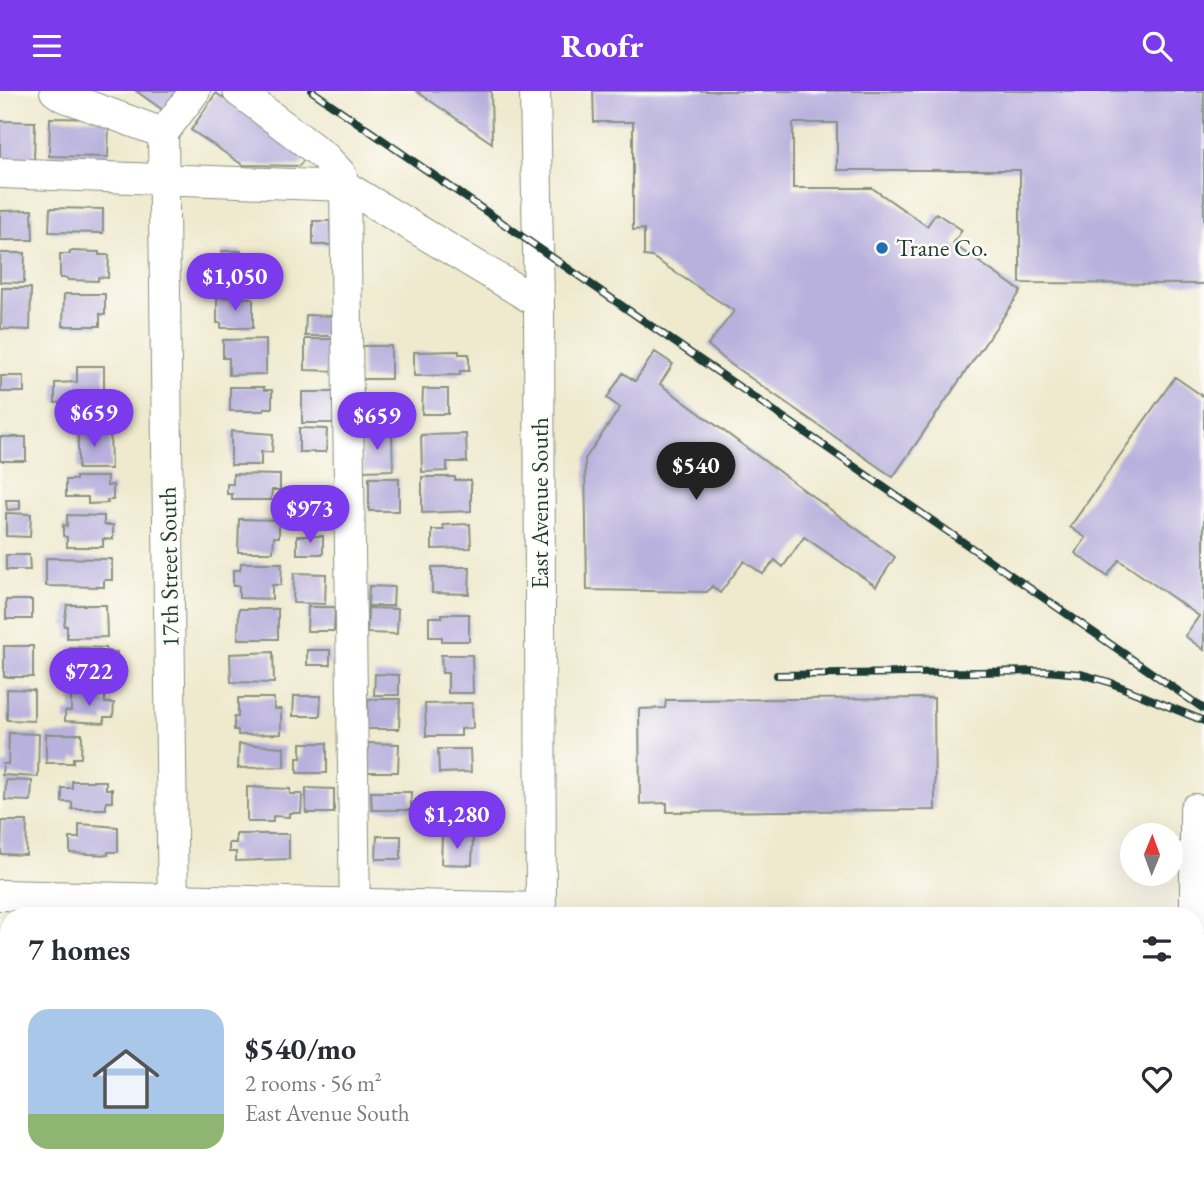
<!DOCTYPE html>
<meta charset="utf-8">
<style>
:root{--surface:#fff;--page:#f7f7f7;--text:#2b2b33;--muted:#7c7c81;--accent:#7c3aed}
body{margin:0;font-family:"EB Garamond",serif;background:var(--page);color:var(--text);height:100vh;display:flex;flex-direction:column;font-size:26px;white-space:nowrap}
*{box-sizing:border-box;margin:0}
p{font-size:23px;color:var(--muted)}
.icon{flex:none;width:38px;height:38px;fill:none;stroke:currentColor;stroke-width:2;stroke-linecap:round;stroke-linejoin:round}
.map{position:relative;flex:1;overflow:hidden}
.panel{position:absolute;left:0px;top:816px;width:1204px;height:275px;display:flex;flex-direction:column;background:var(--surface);border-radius:28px 28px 0 0;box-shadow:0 7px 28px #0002}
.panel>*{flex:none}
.needle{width:46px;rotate:1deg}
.controls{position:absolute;left:1120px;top:732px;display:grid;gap:14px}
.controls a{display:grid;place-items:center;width:63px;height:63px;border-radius:50%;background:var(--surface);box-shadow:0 7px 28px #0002;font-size:35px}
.price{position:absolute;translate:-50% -60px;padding:0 16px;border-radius:24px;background:var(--accent);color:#fff;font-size:23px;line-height:46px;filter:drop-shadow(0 2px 4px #0008)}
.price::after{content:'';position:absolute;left:50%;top:42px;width:21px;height:16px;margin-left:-10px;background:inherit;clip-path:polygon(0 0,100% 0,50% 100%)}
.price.selected{background:#222;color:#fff}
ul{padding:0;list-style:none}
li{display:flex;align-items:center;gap:21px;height:175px;padding:0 28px}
li span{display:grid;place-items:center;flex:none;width:196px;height:140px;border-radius:21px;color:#555}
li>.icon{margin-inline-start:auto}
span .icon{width:84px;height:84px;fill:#fffc;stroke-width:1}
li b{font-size:30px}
h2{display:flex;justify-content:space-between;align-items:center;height:84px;padding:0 28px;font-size:30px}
header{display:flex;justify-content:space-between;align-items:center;height:91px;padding:0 28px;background:var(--accent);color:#fff;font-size:32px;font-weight:800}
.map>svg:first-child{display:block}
.building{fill:#b8b0dd}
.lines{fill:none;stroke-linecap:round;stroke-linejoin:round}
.minor-casing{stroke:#879381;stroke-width:32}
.highway-casing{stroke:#879381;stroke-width:41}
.minor{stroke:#fff;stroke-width:30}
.highway{stroke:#fff;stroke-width:38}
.rail-casing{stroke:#1f3d34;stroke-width:8}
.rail{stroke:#fdfcf7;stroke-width:5;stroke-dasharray:16;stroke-linecap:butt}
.poi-dot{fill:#1f6fb2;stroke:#fdfcf7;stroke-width:2.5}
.labels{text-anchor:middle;stroke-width:5;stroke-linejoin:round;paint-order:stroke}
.poi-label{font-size:24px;fill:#1f3d34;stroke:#fdfcf7;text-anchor:start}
.street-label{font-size:24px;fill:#1f3d34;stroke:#fdfcf7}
</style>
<header><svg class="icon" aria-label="menu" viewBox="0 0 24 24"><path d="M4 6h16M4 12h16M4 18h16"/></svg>Roofr<svg class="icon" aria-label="search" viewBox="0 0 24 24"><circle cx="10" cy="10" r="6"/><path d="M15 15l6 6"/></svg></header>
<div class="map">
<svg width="1204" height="1090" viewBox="0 0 1204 1090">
<rect width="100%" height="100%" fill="#fdfcf7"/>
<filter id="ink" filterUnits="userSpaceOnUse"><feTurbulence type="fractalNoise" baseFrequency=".0143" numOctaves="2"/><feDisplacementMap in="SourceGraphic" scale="14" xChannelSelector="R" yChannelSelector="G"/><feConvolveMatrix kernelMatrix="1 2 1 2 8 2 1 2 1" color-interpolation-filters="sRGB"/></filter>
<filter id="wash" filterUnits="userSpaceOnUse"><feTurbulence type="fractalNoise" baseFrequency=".00686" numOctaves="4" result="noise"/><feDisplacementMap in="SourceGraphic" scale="28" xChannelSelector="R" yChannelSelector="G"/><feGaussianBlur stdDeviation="1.57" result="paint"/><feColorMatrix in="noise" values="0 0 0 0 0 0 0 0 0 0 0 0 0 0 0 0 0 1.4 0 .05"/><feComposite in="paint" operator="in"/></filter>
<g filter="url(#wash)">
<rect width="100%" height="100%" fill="#efe9ce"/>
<g id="blocks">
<path class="building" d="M136 0H177L163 19Z
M416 0H491L492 52Z
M593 0H1204V193L1020 192V79H837V32H793V97H872L927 135 936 122 962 139 953 153 1021 200 893 386 729 272 708 254 734 220 652 166 644 165V138L633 139V31H594Z
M216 2 307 65 299 75 243 74 191 39Z
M50 27 109 28 108 66 49 65Z
M0 30 35 31 34 70 0 69Z
M50 117 103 118V142L49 141Z
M32 119 33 149H0V120Z
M313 130H330L331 154H313Z
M70 160 99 161V164H109L108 187 98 186V190L68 189V187H60V163H70Z
M222 160H241V167H254V186H240V194H222V183H216V169H222Z
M0 162H25L24 192 0 191Z
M2 197H31L30 239 1 238Z
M64 203H105V224L100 223V235H63Z
M217 206 253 207V237H221V232H217Z
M306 224 332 225V245H305Z
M266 248V283L229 284V267H223V249Z
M305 248H336V280L305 279Z
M362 255H391V288H362Z
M459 260V263H469V280H460V284L414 285V261Z
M655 261 673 273 660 293 895 466 876 495 804 446 783 476 775 469 763 483 744 470 720 502 712 495 707 501 587 499 585 368 620 317 607 307 623 282 635 290Z
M77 275H104V300H109V312H104V322L67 323V311L55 312V292L77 291Z
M1 285H24V301H1Z
M1175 286 1204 306V559L1185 545 1199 525 1119 469 1107 485 1075 462 1086 447 1070 436Z
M230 296H264V299H272V317H264V320H230Z
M423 298H448V323H422Z
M302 301H334V332H302Z
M110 337 111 378H78V338Z
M299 337 327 338 326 361H299Z
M231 340 273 343 272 361H261V374H231Z
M362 343H392L393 379 363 380Z
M466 343 467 371H447V380L422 381 421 344Z
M0 346H26V370H0Z
M233 383 280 384V399H272L271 409H232V403H227V393H233Z
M76 386H107V395L113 394V409H107L108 412 88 413V406H66V389H76Z
M422 386H455V389H471V420L422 422Z
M369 387H399V420H369Z
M6 409H20V418L7 419Z
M302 410H329V424H302Z
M6 422 31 423 30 446 6 445Z
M67 424 104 425V434H113V448H103V456H67V446L63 445V434L67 435Z
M239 428 279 429V446H274L273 461H238Z
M470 433 471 457 432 458V439H444L443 434Z
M297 445H323V463H297Z
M6 464H29L30 479H6Z
M46 467 112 468V489H104V496L46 495Z
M241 472H282L281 494H272V508L239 507V495H233V479H240Z
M432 476H470L469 503 432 502Z
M294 482 326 483 325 513 293 512Z
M369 495 394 496 393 515H368Z
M6 509H32V528H6Z
M67 514H106L107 546 67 547V535H64Z
M308 516H335L334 540H307Z
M368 517 398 518 397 543 367 542Z
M239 518H278V548H238Z
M442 523H469V550H442V546H429V526H442Z
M4 555H33V586H4Z
M70 556 106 557V560L117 561 116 584H107V587L61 585V568L70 567Z
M307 559H330V574H307Z
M273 561 274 592 231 591 230 563Z
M441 564H472L473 602H448V582H442Z
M375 583 399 584V604H374Z
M7 598 34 599V630L7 629Z
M71 602 105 603V612H114L113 626H104V632L65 630V620H71Z
M294 605H321L320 625H293Z
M238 607H274V618H281V643L238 644V639H234V626H238Z
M934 607 935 719 667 721V712L640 713 639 618 665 617 666 609Z
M368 608H400L399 638H367Z
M472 612 473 637 461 638V645H426L425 613Z
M9 642 39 643 38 686 2 684 3 673H8Z
M46 643H82L81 667H73V672H46Z
M301 652H327V682H297V667H301Z
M368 652 399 653 398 681H367Z
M239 653 284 656V676L238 677Z
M438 658H470L471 681 439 682Z
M6 689 32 690 31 710 5 709Z
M72 690H106V698H112V711H106V718H72V711H62V697H72Z
M247 696 290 698V703H302L301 722H289V726L273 725V731H247Z
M306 697 334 698V722H306Z
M371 701H411V719H372Z
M433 703 484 704V729H475V734H437V720H433Z
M2 730H27L26 764 1 763Z
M79 733 118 736V761H108V764L70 762V747H79Z
M236 743H289V768L236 770V761H229V752H236Z
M377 745H401V768H376Z
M442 745 473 746 472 774 441 773Z
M0 865 9 874V925L0 934Z
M250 1082H297V1090H250Z
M309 1082H341V1090H309Z
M377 1082H404V1090H377Z
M432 1082H491V1090H432Z
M973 1082H1015V1089H973Z"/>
</g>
</g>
<g filter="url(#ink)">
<use href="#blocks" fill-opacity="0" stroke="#879381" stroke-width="2"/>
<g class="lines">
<g class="minor-casing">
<path id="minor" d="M55 0 62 5 163 42
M238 0 325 66 341 83 345 95 355 824
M535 0 539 212 541 824
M0 82 345 95 539 212
M1195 718V829
M0 804 541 817
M173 824 163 42 195 0
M176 1082V1090
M359 1082V1090
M545 1082V1090
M1169 1082V1090
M612 1090 616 1082
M838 1090 839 1082"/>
</g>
<g class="highway-casing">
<path id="highway" d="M0 960 9 969
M0 1013 9 1021
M67 1082 75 1090
M111 1082 119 1090"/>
</g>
<use href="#minor" class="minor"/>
<use href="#highway" class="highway"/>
<g class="rail-casing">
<path id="rail" d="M312 0 1204 618
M777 584 1046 580 1081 583 1109 591 1204 630"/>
</g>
<use href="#rail" class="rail"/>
</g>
</g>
<circle class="poi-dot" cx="882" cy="157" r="7"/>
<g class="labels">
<g class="poi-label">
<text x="896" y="165">Trane Co.</text>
</g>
<g class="street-label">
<text transform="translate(540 412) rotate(-90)" y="8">East Avenue South</text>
<text transform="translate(169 476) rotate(-91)" y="8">17th Street South</text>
</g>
</g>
</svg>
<div class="controls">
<a><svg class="needle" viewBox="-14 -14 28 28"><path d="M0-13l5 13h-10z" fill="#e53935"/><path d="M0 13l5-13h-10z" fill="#7c7c81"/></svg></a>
</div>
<b class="price" style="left:235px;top:222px">$1,050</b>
<b class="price" style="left:94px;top:358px">$659</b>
<b class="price" style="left:377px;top:361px">$659</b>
<b class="price selected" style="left:696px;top:411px">$540</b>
<b class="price" style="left:310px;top:454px">$973</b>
<b class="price" style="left:89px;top:617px">$722</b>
<b class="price" style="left:457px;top:760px">$1,280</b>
<section class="panel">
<h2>7 homes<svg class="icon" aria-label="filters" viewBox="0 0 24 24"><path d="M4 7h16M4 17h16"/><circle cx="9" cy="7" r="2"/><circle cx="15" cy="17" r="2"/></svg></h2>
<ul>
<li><span style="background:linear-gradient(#a9c7e8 75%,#8fb573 0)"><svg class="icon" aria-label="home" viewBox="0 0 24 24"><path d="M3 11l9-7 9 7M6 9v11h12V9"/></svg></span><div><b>$540/mo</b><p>2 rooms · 56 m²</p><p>East Avenue South</p></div><svg class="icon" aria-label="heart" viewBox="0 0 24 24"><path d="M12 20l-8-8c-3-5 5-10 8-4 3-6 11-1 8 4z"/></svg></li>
</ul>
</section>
</div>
